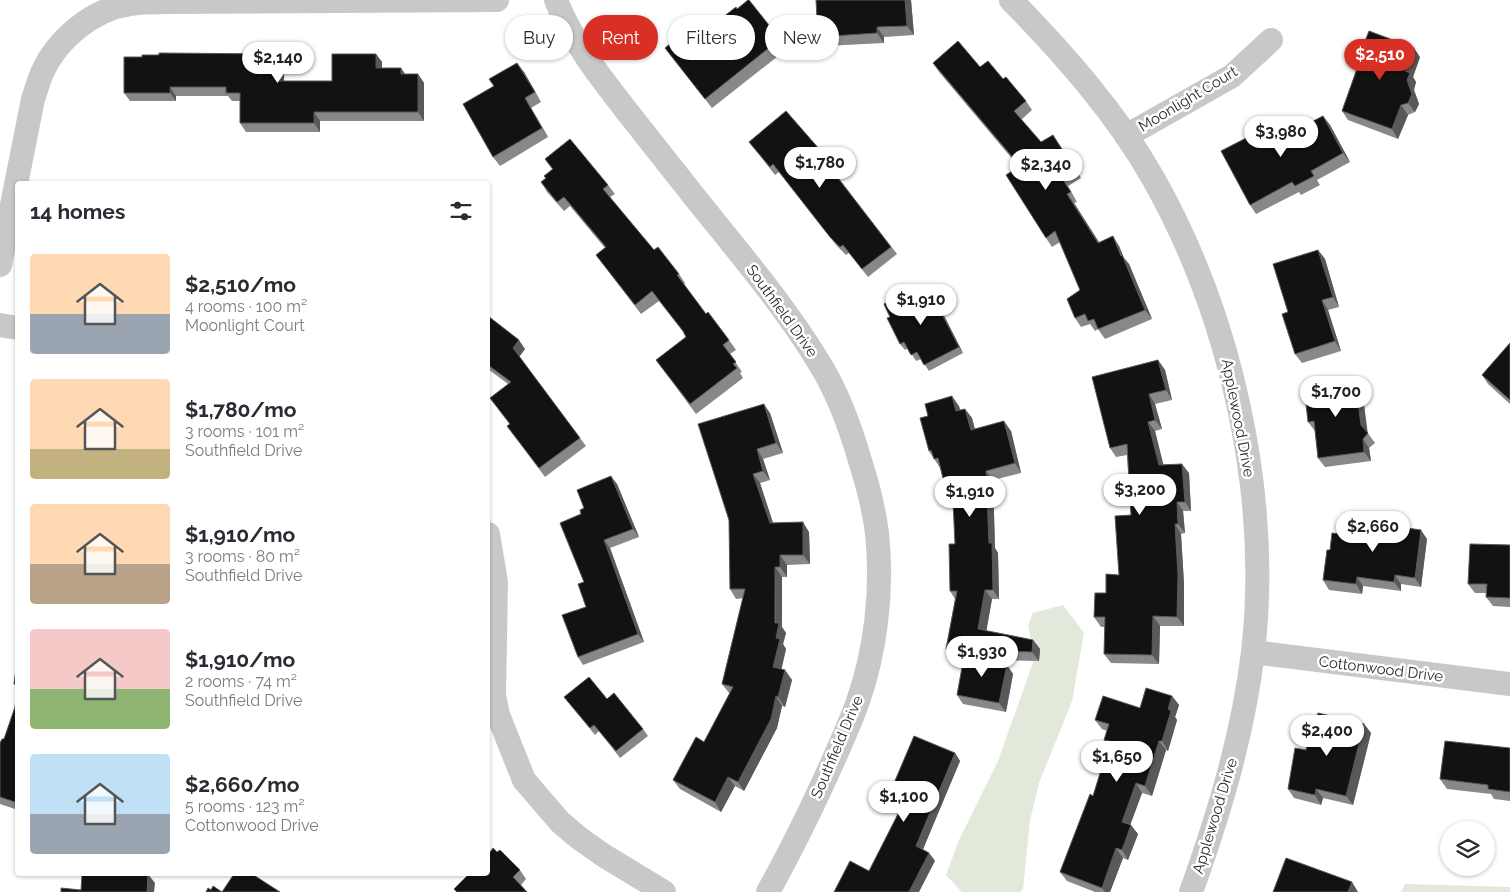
<!DOCTYPE html>
<meta charset="utf-8">
<style>
:root{--surface:#fff;--page:#f7f7f7;--text:#2b2b33;--muted:#7c7c81;--accent:#d93025}
body{margin:0;font-family:Raleway,sans-serif;background:var(--page);color:var(--text);height:100vh;display:flex;flex-direction:column;font-size:19px;white-space:nowrap}
*{box-sizing:border-box;margin:0}
p{font-size:16px;color:var(--muted)}
.icon{flex:none;width:28px;height:28px;fill:none;stroke:currentColor;stroke-width:2;stroke-linecap:round;stroke-linejoin:round}
.map{position:relative;flex:1;overflow:hidden}
.sheet{position:absolute;left:15px;top:181px;width:475px;height:695px;display:flex;flex-direction:column;background:var(--surface);border-radius:5px;box-shadow:0 1px 4px #0004}
.sheet>*{flex:none}
.banner{position:absolute;left:505px;top:15px;width:475px;height:45px;display:flex;gap:10px}
.buttons{position:absolute;left:1440px;top:821px;display:grid;gap:10px}
.buttons a{display:grid;place-items:center;width:55px;height:55px;border-radius:50%;background:var(--surface);box-shadow:0 1px 4px #0004;font-size:25px}
.price{position:absolute;translate:-50% -42px;padding:0 11px;border-radius:18px;background:#fff;color:#222;font-size:16px;line-height:32px;filter:drop-shadow(0 1px 2px #0008)}
.price::after{content:'';position:absolute;left:50%;top:30px;width:15px;height:11px;margin-left:-8px;background:inherit;clip-path:polygon(0 0,100% 0,50% 100%)}
.price.current{background:var(--accent);color:#fff}
ul{padding:0;list-style:none}
li{display:flex;align-items:center;gap:15px;height:125px;padding:0 15px}
li span{display:grid;place-items:center;flex:none;width:140px;height:100px;border-radius:5px;color:#555}
li>.icon{margin-inline-start:auto}
span .icon{width:60px;height:60px;fill:#fffc;stroke-width:1}
li b{font-size:21px}
h2{display:flex;justify-content:space-between;align-items:center;height:60px;padding:0 15px;font-size:21px}
.chip{padding:0 18px;border-radius:22px;background:var(--surface);box-shadow:0 1px 4px #0004;font-size:18px;line-height:45px}
.chip.current{background:var(--accent);color:#fff}
.map>svg:first-child{display:block}
.green{fill:#e2e8da}
.lines{fill:none;stroke-linecap:round;stroke-linejoin:round}
.minor{stroke:#c8c8c8;stroke-width:24}
.wall{fill:#888}
.shaded-wall{fill:#595959}
.building{fill:#121212;stroke:#595959}
.labels{text-anchor:middle;stroke-width:5;stroke-linejoin:round;paint-order:stroke}
.street-label{font-size:15px;fill:#2b2b2b;stroke:#fff}
</style>
<div class="map">
<svg width="1510" height="892" viewBox="0 0 1510 892">
<rect width="100%" height="100%" fill="#fff"/>
<path class="green" d="M1063 605 1084 633 1072 701 1039 783 1030 820 1023 889 1020 892H962L946 875 959 840 998 761 1035 657 1028 626 1033 613Z
M1405 884 1510 887V892H1401Z"/>
<g class="lines">
<path class="minor" d="M556 0C573 44 604 82 633 119 653 144 673 170 693 195 736 249 782 302 818 361 838 392 851 429 861 464 868 486 874 510 877 533 883 589 876 651 857 704 847 731 835 757 823 783 806 820 788 856 768 892
M1011 0C1064 54 1116 113 1153 178 1231 316 1271 495 1253 652 1243 735 1219 814 1191 892
M1126 136 1232 76 1271 40
M0 265 33 99C36 91 38 82 42 73 57 39 93 9 130 4 143 2 156 2 169 2L497 0
M0 325 18 328
M488 534 496 582 494 695 498 715 524 780 560 822 579 838 603 855 664 892
M1253 652 1510 684"/>
</g>
<path class="wall" d="M911 0 914 35 884 37V43L825 46 818 37Z
M737 9 780 39 787 49 712 108 665 48 709 28Z
M376 54 382 62V68H401L405 74H418L424 83V121H320V132H246L240 123V101H232L228 96H176V101H130L124 93 284 63V81H332Z
M1420 57 1413 77 1416 82 1414 90 1419 104 1415 112 1408 115 1398 139 1348 120 1342 111 1359 65 1357 62Z
M933 63 1003 79 1026 101 1032 110 1021 120 1041 142 1059 144 1081 178 1068 186 1077 202 1074 203 1099 242 1119 246 1124 258 1129 264 1152 319 1105 339 1098 329 1095 331 1090 324 1081 327 1075 318 1080 290 1060 242 1052 247 1046 238 1019 167 939 72Z
M524 72 541 102 531 108 548 137 500 166 493 157Z
M1323 116 1330 125 1350 162 1317 180 1320 185 1301 195 1299 192 1256 214 1250 205 1285 124 1291 133Z
M749 142 834 166 839 174 837 176 897 254 868 277 849 253 846 255 836 245 779 172 775 175Z
M545 159 608 185 615 194 610 197 654 250 679 274 685 283 684 284 706 314 729 340 736 350 730 354 742 372 740 373 743 378 696 414 656 360 686 337 685 334 659 301 641 314 596 255 605 248 570 206 564 211 547 192 541 182 546 179 544 176 552 169Z
M1318 250 1325 259 1339 307 1328 310 1341 351 1302 363 1295 354 1288 312Z
M931 293 936 300 963 353 929 371 921 359 916 361 908 348 905 350 900 344 890 317 917 295 919 300Z
M488 316 525 349 519 357 586 446 545 477 507 426 510 424 490 398 508 384 488 369Z
M1510 343V404L1488 384 1482 375Z
M1158 360 1165 370 1172 400 1155 404 1162 429 1155 431 1163 465 1189 473 1191 511H1183L1185 533 1181 534 1184 584V626H1160L1159 664 1111 663 1104 654 1105 627H1101L1094 617 1119 575 1131 515 1127 455 1116 457 1110 448Z
M1362 389 1367 432 1375 443 1369 448 1371 461 1325 467 1318 458 1315 431 1308 422Z
M959 406 960 410 965 409 972 418 975 429 1011 431 1021 473 993 480 995 548 998 553 999 599H992L986 631 1033 640 1040 649 1039 661 992 660 1007 665 1013 674 1006 712 963 704 957 695 964 659H952L946 649 955 599 950 591 955 544 953 491H950L944 482 940 468 929 451Z
M770 413 783 453 763 459 770 480 760 483 773 523 809 532 810 564 787 565V577H782V627L786 633 783 644 786 649 781 669 785 670 792 680 785 707 782 706 777 728 744 791 735 786 721 812 680 789 673 780 704 742 730 694 729 693 722 684 743 598 736 599 730 589 729 520Z
M617 484 639 537 610 548 644 642 583 665 578 657 586 607 584 582V508Z
M1402 528 1427 539 1421 587 1401 584V591L1363 586 1362 594 1329 590 1323 580 1330 550 1355 536Z
M1510 545V607L1493 606 1486 597 1487 593H1475L1468 584Z
M18 653V810L0 804V743L4 739 15 707 17 688 14 684Z
M1172 696 1179 705 1175 717 1177 720 1168 751 1166 750 1152 796 1142 793 1130 825 1138 834 1128 860 1123 858 1110 892H1095L1067 881 1060 872 1093 796 1108 746 1104 740 1107 731 1102 729 1095 720 1140 708Z
M564 697 607 699 643 729 648 736 620 758 599 731 595 735Z
M1364 724 1371 733 1353 805 1323 798 1321 805 1294 798 1288 789 1306 750 1315 729Z
M1510 748V801L1494 799 1491 794 1447 789 1440 779Z
M955 753 960 761 923 849 929 853 935 861 834 892 869 871 899 813 892 810 886 802Z
M497 852 520 870 526 879 521 885 527 892H456L454 889Z"/>
<path class="shaded-wall" d="M905 0H911L914 35 907 26Z
M877 27 884 37V43L877 33Z
M1414 48 1420 57 1413 77 1416 82 1414 90 1419 104 1415 112 1408 103 1407 80 1405 71Z
M278 54 284 63V89L278 81Z
M376 54 382 62V77L376 68Z
M517 63 524 72 541 102 535 92Z
M401 68 407 77 401 74Z
M418 74 424 83V121L418 112Z
M170 87 176 96V101L170 93Z
M525 98 531 108 548 137 542 128Z
M1401 105 1408 115 1398 139 1392 129Z
M314 112 320 121V132L314 123Z
M1323 116 1330 125 1350 162 1343 153Z
M1053 135 1059 144 1081 178 1074 169Z
M1067 194 1074 203 1105 252 1098 243Z
M1113 236 1119 246 1124 258 1129 264 1152 319 1145 310Z
M1318 250 1325 259 1339 307 1333 297Z
M931 293 936 300 963 353 959 347Z
M1322 300 1328 310 1341 351 1335 341Z
M519 340 525 349 519 357 513 348Z
M1158 360 1165 370 1172 400 1166 390Z
M1355 380 1362 389 1368 435 1361 425Z
M1149 394 1155 404 1162 429 1155 420Z
M952 396 959 406 963 421 956 411Z
M764 404 770 413 783 453 776 443Z
M965 409 972 418 977 439 971 430Z
M1004 421 1011 431 1021 473 1015 463Z
M1148 422 1155 431 1166 475 1159 465Z
M1363 439 1369 448 1371 461 1364 452Z
M757 449 763 459 770 480 763 471Z
M1182 464 1189 473 1191 511 1185 502Z
M986 471 993 480 995 548 998 553 999 599 993 590 989 543Z
M753 474 760 483 776 532 770 523Z
M611 476 617 484 639 537 633 529Z
M1177 502 1183 511 1185 533 1178 524Z
M803 522 809 532 810 564 803 555Z
M1175 524 1181 534 1184 584V626L1177 617Z
M1421 530 1427 539 1421 587 1415 578Z
M604 540 610 548 644 642 638 634Z
M780 555 787 565V577L780 567Z
M775 567 782 577V627L786 633 783 644 786 649 780 676 773 667 776 638Z
M1395 575 1401 584V591L1394 582Z
M1357 577 1363 586 1362 594 1356 584Z
M985 590 992 599 985 639 978 629Z
M1153 616 1160 626 1159 664 1152 655Z
M1033 640 1040 649 1039 661 1032 652Z
M1007 665 1013 674 1006 712 999 703Z
M785 670 792 680 785 707 778 697Z
M776 696 782 706 777 728 744 791 738 782Z
M1172 696 1179 705 1175 717 1177 720 1168 751 1162 741 1168 709Z
M1364 724 1371 733 1353 805 1346 796Z
M1159 741 1166 750 1152 796 1145 786Z
M955 753 960 761 921 854 916 846Z
M728 777 735 786 721 812 715 802Z
M1136 783 1142 793 1128 831 1122 822Z
M1316 789 1323 798 1321 805 1315 795Z
M1131 825 1138 834 1128 860 1122 850Z
M1116 848 1123 858 1110 892H1105L1102 888Z
M929 853 935 861 919 892H909Z
M148 874 155 883 154 892H147Z
M1352 882 1358 892H1348Z"/>
<path class="building" d="M748 0H749L780 39 705 99 665 48 676 39 673 37 699 16 709 28 736 7 737 9Z
M816 0H905L907 26 877 27V33L818 37Z
M1369 31 1414 48 1405 71 1410 73 1407 80 1412 94 1408 103 1401 105 1392 129 1342 111 1359 63 1357 62Z
M958 41 980 67 988 61 1003 79 1006 77 1026 101 1014 111 1041 142 1053 135 1074 169 1061 177 1071 192 1067 194 1098 243 1113 236 1121 256 1122 255 1145 310 1098 329 1094 319 1088 321 1085 314 1075 318 1067 299 1080 290 1055 231 1046 238 1006 175 1020 166 933 63Z
M159 53 278 54V81H332V54H376V68H401V74H418V112H314V123H240V93H226V87H170V93H124V57H142V55H159Z
M517 63 535 92 525 98 542 128 493 157 463 104 494 86 489 79Z
M786 111 834 166 831 169 891 247 862 269 843 245 840 247 830 237 773 164 770 167 749 142Z
M1323 116 1343 153 1311 171 1314 176 1295 186 1292 182 1250 205 1221 151 1250 136 1252 142 1285 124 1290 133Z
M570 139 608 185 603 189 654 250 658 247 679 274 677 275 706 314 708 312 729 340 723 345 736 362 733 364 737 368 690 404 656 360 686 337 683 331 652 291 635 305 596 255 606 247 564 197 557 202 541 182 546 178 544 176 553 169 545 159Z
M1318 250 1333 297 1322 300 1335 341 1295 354 1282 314 1288 312 1273 264Z
M912 289 918 300 931 293 959 347 924 365 917 352 911 355 904 342 900 344 887 318 890 317 884 304Z
M488 316 519 340 513 348 580 438 539 468 507 426 510 424 490 398 511 382 488 365Z
M1510 343V400L1482 375Z
M1158 360 1166 390 1149 394 1155 420 1148 422 1159 465 1182 464 1185 502H1177L1178 524H1175L1178 575 1177 617 1153 616 1152 655 1104 654 1105 617H1094L1095 593H1106V574L1119 575 1115 516 1131 515 1127 444 1110 448 1092 377Z
M1355 380 1361 425 1368 433 1363 439 1364 452 1318 458 1314 421 1308 422 1304 386Z
M952 396 956 411 965 409 971 430 1004 421 1015 463 986 471 989 543H992L993 590H985L978 629 1033 640 1032 652 946 649 957 591H950L949 544H955L952 480 944 482 938 458 934 459 931 450 929 451 920 418 928 416 925 404Z
M764 404 776 443 757 449 763 471 753 474 770 523 803 522V555H780V567H775V623H779L776 638 780 639 773 667 785 670 778 697 776 696 771 719 738 782 728 777 715 802 673 780 696 737 704 742 733 687 722 684 745 589H730L729 520 698 424Z
M611 476 633 529 604 540 638 634 578 657 562 615 586 607 578 584 584 582 560 523 581 514 580 510 584 508 577 490Z
M1358 519 1401 525 1400 527 1421 530 1415 578 1395 575 1394 582 1357 577 1356 584 1323 580 1327 550H1330L1332 533 1355 536Z
M1470 544 1510 545V598L1486 597 1487 584H1468Z
M965 651 1007 665 999 703 957 695Z
M18 653V684H14Z
M589 677 607 699 614 693 643 729 616 751 594 725 590 728 564 697Z
M18 685V803L0 797V743L2 739H4L15 707Z
M1146 688 1172 696 1168 709 1171 711 1162 741H1159L1145 786 1136 783 1122 822 1131 825 1122 850 1116 848 1102 888 1060 872 1090 794 1093 796 1110 741 1104 740 1109 724 1095 720 1103 696 1140 708Z
M1318 713 1364 724 1346 796 1316 789 1315 795 1288 789 1295 748 1306 750 1311 728 1315 729Z
M914 736 955 753 916 846 929 853 909 892H834L850 861 869 871 901 808 886 802Z
M1445 741 1510 748V792L1488 789V785L1440 779Z
M493 848 497 852 500 850 520 870 513 877 527 892H457L454 889 469 874H488V855Z
M1286 858 1352 882 1348 892H1273Z
M82 874H148L147 892H61V888L81 890Z
M234 874H252L280 892H222Z
M213 886 222 892H206L208 888 211 890Z"/>
<g class="labels">
<g class="street-label">
<text transform="translate(1188 99) rotate(-31)" y="5">Moonlight Court</text>
<text transform="translate(782 311) rotate(54)" y="5">Southfield Drive</text>
<text transform="translate(1238 418) rotate(79)" y="5">Applewood Drive</text>
<text transform="translate(1381 669) rotate(7)" y="5">Cottonwood Drive</text>
<text transform="translate(837 747) rotate(-67)" y="5">Southfield Drive</text>
<text transform="translate(1215 816) rotate(-73)" y="5">Applewood Drive</text>
</g>
</g>
</svg>
<div class="buttons">
<a><svg class="icon" aria-label="layers" viewBox="0 0 24 24"><path d="M12 4l9 5-9 5-9-5zM3 14l9 5 9-5"/></svg></a>
</div>
<b class="price current" style="left:1380px;top:81px">$2,510</b>
<b class="price" style="left:278px;top:84px">$2,140</b>
<b class="price" style="left:1281px;top:158px">$3,980</b>
<b class="price" style="left:820px;top:189px">$1,780</b>
<b class="price" style="left:1046px;top:191px">$2,340</b>
<b class="price" style="left:921px;top:326px">$1,910</b>
<b class="price" style="left:1336px;top:418px">$1,700</b>
<b class="price" style="left:1140px;top:516px">$3,200</b>
<b class="price" style="left:970px;top:518px">$1,910</b>
<b class="price" style="left:1373px;top:553px">$2,660</b>
<b class="price" style="left:982px;top:678px">$1,930</b>
<b class="price" style="left:1327px;top:757px">$2,400</b>
<b class="price" style="left:1117px;top:783px">$1,650</b>
<b class="price" style="left:904px;top:823px">$1,100</b>
<div class="banner">
<a class="chip">Buy</a>
<a class="chip current">Rent</a>
<a class="chip">Filters</a>
<a class="chip">New</a>
</div>
<section class="sheet">
<h2>14 homes<svg class="icon" aria-label="filters" viewBox="0 0 24 24"><path d="M4 7h16M4 17h16"/><circle cx="9" cy="7" r="2"/><circle cx="15" cy="17" r="2"/></svg></h2>
<ul>
<li><span style="background:linear-gradient(#ffd9b3 60%,#9aa5b1 0)"><svg class="icon" aria-label="home" viewBox="0 0 24 24"><path d="M3 11l9-7 9 7M6 9v11h12V9"/></svg></span><div><b>$2,510/mo</b><p>4 rooms · 100 m²</p><p>Moonlight Court</p></div></li>
<li><span style="background:linear-gradient(#ffd9b3 70%,#c2b280 0)"><svg class="icon" aria-label="home" viewBox="0 0 24 24"><path d="M3 11l9-7 9 7M6 9v11h12V9"/></svg></span><div><b>$1,780/mo</b><p>3 rooms · 101 m²</p><p>Southfield Drive</p></div></li>
<li><span style="background:linear-gradient(#ffd9b3 60%,#b9a48a 0)"><svg class="icon" aria-label="home" viewBox="0 0 24 24"><path d="M3 11l9-7 9 7M6 9v11h12V9"/></svg></span><div><b>$1,910/mo</b><p>3 rooms · 80 m²</p><p>Southfield Drive</p></div></li>
<li><span style="background:linear-gradient(#f6c9c9 60%,#8fb573 0)"><svg class="icon" aria-label="home" viewBox="0 0 24 24"><path d="M3 11l9-7 9 7M6 9v11h12V9"/></svg></span><div><b>$1,910/mo</b><p>2 rooms · 74 m²</p><p>Southfield Drive</p></div></li>
<li><span style="background:linear-gradient(#bfe0f5 60%,#9aa5b1 0)"><svg class="icon" aria-label="home" viewBox="0 0 24 24"><path d="M3 11l9-7 9 7M6 9v11h12V9"/></svg></span><div><b>$2,660/mo</b><p>5 rooms · 123 m²</p><p>Cottonwood Drive</p></div></li>
</ul>
</section>
</div>
